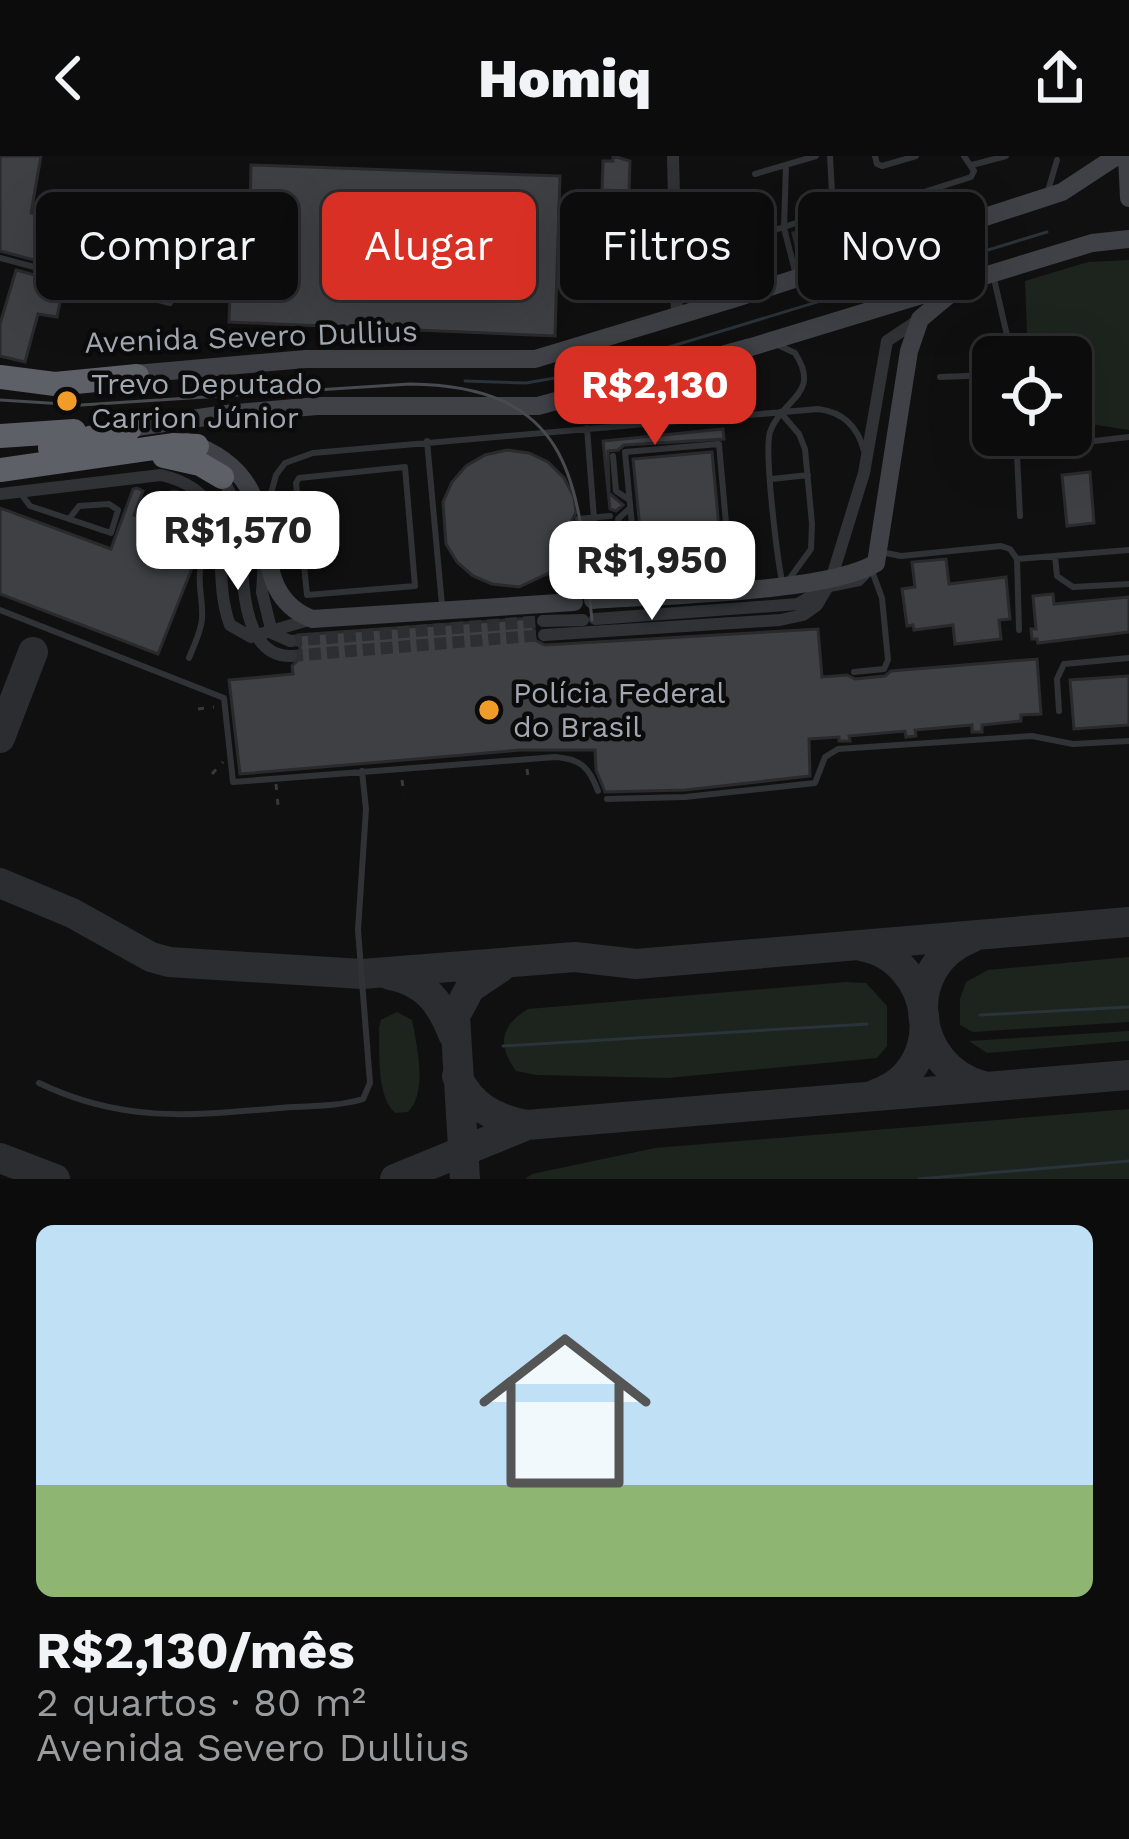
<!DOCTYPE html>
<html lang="pt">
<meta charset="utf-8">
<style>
:root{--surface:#0c0c0d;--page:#151516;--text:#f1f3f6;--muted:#9a9b9d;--line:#2c2c2e;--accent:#d93025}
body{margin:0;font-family:"Work Sans",sans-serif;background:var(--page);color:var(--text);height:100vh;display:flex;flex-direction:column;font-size:45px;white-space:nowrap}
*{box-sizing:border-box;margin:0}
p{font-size:39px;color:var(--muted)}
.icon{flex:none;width:66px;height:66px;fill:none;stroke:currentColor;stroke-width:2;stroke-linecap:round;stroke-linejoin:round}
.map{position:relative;height:1023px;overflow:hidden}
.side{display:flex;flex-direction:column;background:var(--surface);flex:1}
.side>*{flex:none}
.guide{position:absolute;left:36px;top:36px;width:1059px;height:108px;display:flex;gap:24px}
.tools{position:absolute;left:972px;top:180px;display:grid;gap:24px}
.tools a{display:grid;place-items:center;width:120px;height:120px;border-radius:18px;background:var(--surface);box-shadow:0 12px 48px #0002,0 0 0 3px var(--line);font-size:60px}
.price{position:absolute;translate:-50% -102px;padding:0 27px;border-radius:24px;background:#fff;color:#222;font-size:39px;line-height:78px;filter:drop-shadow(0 3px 6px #0008)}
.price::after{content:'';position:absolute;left:50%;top:72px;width:36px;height:27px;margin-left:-18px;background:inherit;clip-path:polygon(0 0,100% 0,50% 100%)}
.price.selected{background:var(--accent);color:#fff}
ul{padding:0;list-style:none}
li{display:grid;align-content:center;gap:24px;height:636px;padding:0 36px}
li span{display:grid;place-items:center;height:372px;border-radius:18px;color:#555}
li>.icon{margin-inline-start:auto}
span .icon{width:216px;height:216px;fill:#fffc;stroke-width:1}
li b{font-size:51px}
.chip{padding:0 42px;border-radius:18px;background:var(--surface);box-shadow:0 12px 48px #0002,0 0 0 3px var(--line);font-size:42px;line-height:108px}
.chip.selected{background:var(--accent);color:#fff}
header{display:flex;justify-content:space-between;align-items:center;height:156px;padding:0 36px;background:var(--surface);font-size:54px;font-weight:800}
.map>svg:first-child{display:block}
.green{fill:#1c241d}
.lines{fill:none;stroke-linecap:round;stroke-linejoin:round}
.stream{stroke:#2a3339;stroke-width:3}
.taxiway{stroke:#2c2d30;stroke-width:30}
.building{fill:#3f4044;stroke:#2a2a2d;stroke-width:3}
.street-tunnel{stroke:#2d2e31;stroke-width:12;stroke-dasharray:12 6;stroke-linecap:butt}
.path{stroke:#37393d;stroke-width:3;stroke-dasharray:6 9;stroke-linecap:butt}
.lane{stroke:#313236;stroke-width:6}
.street{stroke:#313236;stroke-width:12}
.secondary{stroke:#3f4146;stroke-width:18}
.highway{stroke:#5d6067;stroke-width:24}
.tram{stroke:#484a4f;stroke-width:3}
.poi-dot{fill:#f09c29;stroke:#0b0b0c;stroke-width:4.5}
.labels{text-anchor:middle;stroke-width:9;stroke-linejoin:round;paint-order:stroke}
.street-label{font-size:30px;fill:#a1a8b2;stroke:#0b0b0c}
.poi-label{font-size:30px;fill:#a1a8b2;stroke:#0b0b0c;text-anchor:start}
</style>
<header><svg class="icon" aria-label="back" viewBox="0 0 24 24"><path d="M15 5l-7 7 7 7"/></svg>Homiq<svg class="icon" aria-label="share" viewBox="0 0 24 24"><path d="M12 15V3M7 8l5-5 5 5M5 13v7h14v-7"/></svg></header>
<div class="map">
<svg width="1129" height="1023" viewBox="0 0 1129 1023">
<rect width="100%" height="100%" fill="#101011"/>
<path class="green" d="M1129 104V274L1071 265V201H1028L1025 125 1088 106Z
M1129 801V866L973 876 960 869V843L966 826 988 814Z
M846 826 866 827 887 850V890L877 902 668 922 536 919 516 915C497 889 500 870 528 853Z
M397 856 412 864C417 890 428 936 408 956L395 957C376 939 380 897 379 872L381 864Z
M1129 875V885L987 897 969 885Z
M1129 953V1023H525L532 1018 655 992Z"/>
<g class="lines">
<path class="stream" d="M465 225 526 227 584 217 1047 76
M980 859 1129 851
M503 890 867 868
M919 1023 1129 1005"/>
<path class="taxiway" d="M0 582 33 496
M0 727 72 757 151 801 169 806 362 818 575 801 636 808 1129 766
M971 782C900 810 911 911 983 930
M861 790C935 803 950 913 876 938
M390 819C425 825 441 847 453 878
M457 920C471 951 495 963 527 969
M0 1002 55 1023
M395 1023 527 969 1129 919
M465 1023 455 860 470 832 501 811"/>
</g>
<path class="building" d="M0 0H41L31 57 166 94 156 129 52 101 50 108 0 95Z
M613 0 630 5 629 35 602 34 603 5H613Z
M251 9 560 20 555 180 229 166 231 104 249 105Z
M827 66 833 95 800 106 793 77Z
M16 114 64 127 57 161 38 158 25 206 0 200V168Z
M723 273 724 283 624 289 618 294 608 295 609 337 623 349 616 355 610 353 603 285Z
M507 294 529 297 548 306 564 322 574 341 576 356 571 366 576 370 575 376 585 375 591 431 583 436 571 433V395L551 416 519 431 492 428 473 420 457 406 446 388 443 346 452 326 466 310 485 299Z
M712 296 720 383 642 392 633 303Z
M1090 316 1094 367 1067 370 1062 319Z
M137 332 143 335 134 359 203 384 158 498 0 438V352L111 393 133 333Z
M165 344a9 9 0 1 1 18 0a9 9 0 1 1-18 0Z
M735 393 736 405 616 416 614 398 621 403 627 400 636 407 729 397Z
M946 403 949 428 1006 421 1010 463 999 464 1001 483 955 488 953 469 914 474 913 469 907 470 902 433 915 431 912 406Z
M1053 438 1054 448 1129 441V476L1038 487 1037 483H1032L1031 473H1036L1033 440Z
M533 462 535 484 545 489 818 473 822 521 847 519 855 523 885 520 891 515 1037 503 1041 558 1021 559V565L982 569V576H972V569L915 574 916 580 906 581 905 575 849 580 850 585H839V581L809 583 810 620 685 634 605 636 596 614 595 594H521L240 618 229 524 293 518 292 510 301 501 298 479Z
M1129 520V569L1074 573 1070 524Z"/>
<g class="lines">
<path class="street-tunnel" d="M290 485 543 465
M291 500 544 479"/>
<path class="path" d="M198 553 214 551
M527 613 529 628
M212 618 223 606
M402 624 404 639
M276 628 278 649"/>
<path class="lane" d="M830 0 833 55 842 103
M875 0 877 8 882 10 916 0
M786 9 784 72 796 119
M972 9 1006 0
M755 18 816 0
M1047 38 1057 4
M756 80 833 55
M864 96 858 57 971 21 974 15 964 0
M0 102 170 147
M994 123 1012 201
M778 189 795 197C822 239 782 242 770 276 764 296 777 400 782 425
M940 221 993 219
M780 256 799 278 805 293 812 368 811 393 790 422
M587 272 599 427C633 440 673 420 708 430
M1016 279 1020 360
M427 285 442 449
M719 288 728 390 635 400 625 296Z
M1017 294 1129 281
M613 300 616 335 628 343
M405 311 415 430 307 439 296 327 299 322Z
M772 323 808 319
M21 338 30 350 111 377 118 354 109 348 79 350 69 363
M266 356 276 319 285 307 313 297 818 253C843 256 858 271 864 295
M181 363 204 340
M578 363 610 360
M621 396 618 363 630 352
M881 396 901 400 1001 390 1010 393 1017 403 1129 394
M1055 400 1057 420 1073 431 1129 428
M1017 403 1019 474
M825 434 860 427 872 415
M0 454 224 542 233 626 555 601C581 603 589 611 598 635
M189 502C194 489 201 476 202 463 204 435 188 406 218 390
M854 516 884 513 888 504 882 442 872 415
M1059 555 1057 523 1064 508 1129 502
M607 643 685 641 815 627 825 601 838 593 1032 580 1073 588 1129 585
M39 927C122 967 190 960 279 952 306 950 337 951 363 943L370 927 358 774 366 653 362 615"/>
<path class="street" d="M673 0 677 161
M221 320C231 336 237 354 239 373 244 410 237 501 291 500
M0 338 161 319C246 339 207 409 230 469L251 481 312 463
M264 404 262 436 272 477 290 485
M595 463 798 448 820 435
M543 465 583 464
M544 479 780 464 803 459 817 449 830 427 864 317 887 185 920 163"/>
<path class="secondary" d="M1127 0 1129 42
M124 219 306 203H535L733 143 1062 36 1117 0
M130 272 226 258 317 250H538L751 191 1092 87 1129 83
M187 286C305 326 231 431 312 463L574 446
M593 444C656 439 828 437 876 407L909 195 920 163 956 133"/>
<path class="highway" d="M0 221 55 228 137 220
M0 280 74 275
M50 292 130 272
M164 300 200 308 222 321
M0 314 174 289 197 290"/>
<path class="tram" d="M0 244 81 249 410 228C577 230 578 331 592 464"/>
</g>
<g class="poi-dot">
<circle cx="67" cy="245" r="12"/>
<circle cx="489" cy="554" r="12"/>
</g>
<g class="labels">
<g class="street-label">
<text transform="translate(251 181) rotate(-2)" y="10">Avenida Severo Dullius</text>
</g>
<g class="poi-label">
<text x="91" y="238">Trevo Deputado<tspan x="91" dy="34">Carrion Júnior</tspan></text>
<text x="513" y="547">Polícia Federal<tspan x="513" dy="34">do Brasil</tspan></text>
</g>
</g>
</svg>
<div class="tools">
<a><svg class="icon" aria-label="locate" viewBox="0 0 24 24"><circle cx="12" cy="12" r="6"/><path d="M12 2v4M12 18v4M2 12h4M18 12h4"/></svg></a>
</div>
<b class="price selected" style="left:655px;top:292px">R$2,130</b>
<b class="price" style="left:238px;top:437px">R$1,570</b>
<b class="price" style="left:652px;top:467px">R$1,950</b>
<div class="guide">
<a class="chip">Comprar</a>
<a class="chip selected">Alugar</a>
<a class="chip">Filtros</a>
<a class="chip">Novo</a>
</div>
</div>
<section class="side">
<ul>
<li><span style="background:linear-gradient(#bfe0f5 70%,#8fb573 0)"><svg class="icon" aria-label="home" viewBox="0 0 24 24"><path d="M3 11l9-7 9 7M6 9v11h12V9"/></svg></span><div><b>R$2,130/mês</b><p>2 quartos · 80 m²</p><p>Avenida Severo Dullius</p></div></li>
</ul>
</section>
